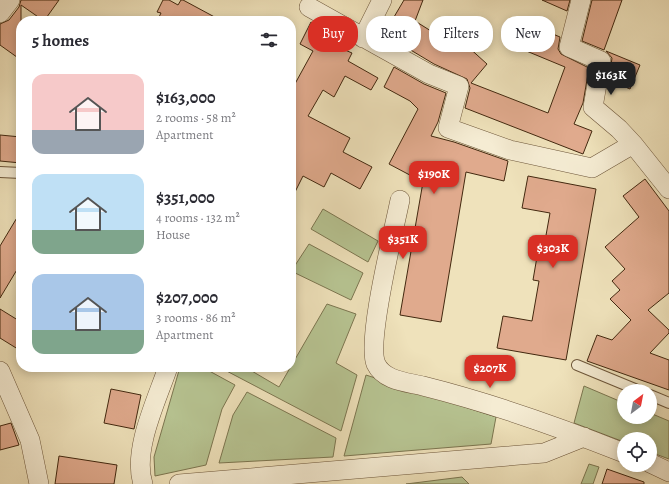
<!DOCTYPE html>
<meta charset="utf-8">
<style>
:root{--surface:#fff;--page:#f2f2f3;--text:#2b2b33;--muted:#7c7c81;--accent:#d93025}
body{margin:0;font-family:Alegreya,serif;background:var(--page);color:var(--text);height:100vh;display:flex;flex-direction:column;font-size:15px;white-space:nowrap}
*{box-sizing:border-box;margin:0}
p{font-size:13px;color:var(--muted)}
.icon{flex:none;width:22px;height:22px;fill:none;stroke:currentColor;stroke-width:2;stroke-linecap:round;stroke-linejoin:round}
.map{position:relative;flex:1;overflow:hidden}
.sheet{position:absolute;left:16px;top:16px;width:280px;height:356px;display:flex;flex-direction:column;background:var(--surface);border-radius:16px;box-shadow:0 2px 10px #0003}
.sheet>*{flex:none}
.top-card{position:absolute;left:308px;top:16px;width:301px;height:36px;display:flex;gap:8px}
.needle{width:26px;rotate:32deg}
.fabs{position:absolute;left:617px;top:384px;display:grid;gap:8px}
.fabs a{display:grid;place-items:center;width:40px;height:40px;border-radius:50%;background:var(--surface);box-shadow:0 2px 10px #0003;font-size:20px}
.price{position:absolute;translate:-50% -34px;padding:0 9px;border-radius:8px;background:var(--accent);color:#fff;font-size:13px;line-height:26px;filter:drop-shadow(0 1px 2px #0008)}
.price::after{content:'';position:absolute;left:50%;top:24px;width:12px;height:9px;margin-left:-6px;background:inherit;clip-path:polygon(0 0,100% 0,50% 100%)}
.price.current{background:#222;color:#fff}
ul{padding:0;list-style:none}
li{display:flex;align-items:center;gap:12px;height:100px;padding:0 16px}
li span{display:grid;place-items:center;flex:none;width:112px;height:80px;border-radius:12px;color:#555}
li>.icon{margin-inline-start:auto}
span .icon{width:48px;height:48px;fill:#fffc;stroke-width:1}
li b{font-size:17px}
h2{display:flex;justify-content:space-between;align-items:center;height:48px;padding:0 16px;font-size:17px}
.tag{padding:0 14px;border-radius:16px;background:var(--surface);box-shadow:0 2px 10px #0003;font-size:14px;line-height:36px}
.tag.current{background:var(--accent);color:#fff}
.map>svg:first-child{display:block}
.green{fill:#b7c492;stroke:#7c7650}
.building{fill:#e0aa8d;stroke:#42280f}
.lines{fill:none;stroke-linecap:round;stroke-linejoin:round}
.service-casing{stroke:#6d563a;stroke-width:12}
.minor-casing{stroke:#6d563a;stroke-width:20}
.service{stroke:#f5ecd3;stroke-width:10}
.minor{stroke:#f5ecd3;stroke-width:19}
</style>
<div class="map">
<svg width="669" height="484" viewBox="0 0 669 484">
<rect width="100%" height="100%" fill="#efe2bb"/>
<filter id="stains"><feTurbulence type="fractalNoise" baseFrequency=".005" numOctaves="4"/><feColorMatrix values="0 0 0 0 .2 0 0 0 0 .09 0 0 0 0 .02 0 0 0 .5 -.17"/></filter>
<radialGradient id="worn" r=".72"><stop offset=".6" stop-color="#630" stop-opacity="0"/><stop offset="1" stop-color="#630" stop-opacity=".3"/></radialGradient>
<path class="green" d="M323 209 378 241 368 262 311 229Z
M309 244 363 273 351 300 291 271V266L294 267Z
M327 304 356 314 336 363 357 375 341 431 219 367H245L279 387Z
M180 367H202L235 385 222 409 206 465 155 476 154 457Z
M366 375 496 417 491 444 344 456Z
M584 386 624 403V417H650V413L669 421V459L650 452V439H624V442L574 423Z
M247 392 336 438 333 457 219 463 233 415Z
M589 464 599 467 593 484H581Z
M462 477 469 484H406Z"/>
<path class="building" d="M21 0H59L44 21 21 5V60L0 45V24L9 20 19 7Z
M163 0H169L178 5 181 0H183L222 21H157L161 13 157 12Z
M404 0H423L415 21 431 31 466 45 487 64 471 83 548 113 565 67 524 50 534 26 560 37 558 49 561 54 589 68 583 103 574 124 592 131 583 154 465 108 470 88 467 79 434 64 384 34Z
M542 0H570L567 11Z
M592 0H622L604 50 582 41Z
M311 22 349 43 345 50 352 53 348 61 378 78 371 90 345 76 334 97 323 90 308 116 350 138 343 152 372 167 360 189 331 173 324 187 303 176 291 200V91L313 51 300 44Z
M606 51 640 65 630 89 609 80 612 58Z
M394 67 424 84 446 93 438 122 431 136 454 142 508 161 504 181 466 172 441 322 400 315 423 182 389 164 418 109 410 101 384 87Z
M0 135 21 137V163L0 161Z
M528 176 596 189 566 360 497 348 503 316 532 321 539 281 533 280 538 251 543 252 550 213 522 208Z
M645 179 669 211V293L648 310 669 330V333L650 353 669 360V390L587 361 597 335 612 340 631 320 610 299 620 290 612 281 625 269 605 247 639 217 623 196Z
M21 211V263L0 298V246Z
M0 309 21 322V351L0 338Z
M111 389 141 395 134 429 104 423Z
M11 423 19 445 0 450V426Z
M59 456 117 465 114 484H55Z
M607 469 644 482V484H602Z"/>
<g class="lines">
<g class="service-casing">
<path id="service" d="M0 172 21 173
M577 365 640 391
M650 395 669 403"/>
</g>
<g class="minor-casing">
<path id="minor" d="M581 0 569 47 601 61 593 107 619 129 633 144 669 189
M309 7 429 74 459 86 448 128 510 150 592 168 633 144
M0 13 10 0
M363 38 382 0
M400 200C394 230 366 341 376 364 384 381 407 382 423 386 491 403 559 427 624 453
M0 371 30 440 39 484
M650 463 669 472
M143 484C132 450 157 400 168 367
M179 484 544 453 584 437"/>
</g>
<use href="#service" class="service"/>
<use href="#minor" class="minor"/>
</g>
<rect width="100%" height="100%" filter="url(#stains)"/>
<rect width="100%" height="100%" fill="url(#worn)"/>
</svg>
<div class="fabs">
<a><svg class="needle" viewBox="-14 -14 28 28"><path d="M0-13l5 13h-10z" fill="#e53935"/><path d="M0 13l5-13h-10z" fill="#7c7c81"/></svg></a>
<a><svg class="icon" aria-label="locate" viewBox="0 0 24 24"><circle cx="12" cy="12" r="6"/><path d="M12 2v4M12 18v4M2 12h4M18 12h4"/></svg></a>
</div>
<b class="price current" style="left:611px;top:96px">$163K</b>
<b class="price" style="left:434px;top:195px">$190K</b>
<b class="price" style="left:403px;top:260px">$351K</b>
<b class="price" style="left:553px;top:269px">$303K</b>
<b class="price" style="left:490px;top:389px">$207K</b>
<div class="top-card">
<a class="tag current">Buy</a>
<a class="tag">Rent</a>
<a class="tag">Filters</a>
<a class="tag">New</a>
</div>
<section class="sheet">
<h2>5 homes<svg class="icon" aria-label="filters" viewBox="0 0 24 24"><path d="M4 7h16M4 17h16"/><circle cx="9" cy="7" r="2"/><circle cx="15" cy="17" r="2"/></svg></h2>
<ul>
<li><span style="background:linear-gradient(#f6c9c9 70%,#9aa5b1 0)"><svg class="icon" aria-label="home" viewBox="0 0 24 24"><path d="M3 11l9-7 9 7M6 9v11h12V9"/></svg></span><div><b>$163,000</b><p>2 rooms · 58 m²</p><p>Apartment</p></div></li>
<li><span style="background:linear-gradient(#bfe0f5 70%,#7fa58c 0)"><svg class="icon" aria-label="home" viewBox="0 0 24 24"><path d="M3 11l9-7 9 7M6 9v11h12V9"/></svg></span><div><b>$351,000</b><p>4 rooms · 132 m²</p><p>House</p></div></li>
<li><span style="background:linear-gradient(#a9c7e8 70%,#7fa58c 0)"><svg class="icon" aria-label="home" viewBox="0 0 24 24"><path d="M3 11l9-7 9 7M6 9v11h12V9"/></svg></span><div><b>$207,000</b><p>3 rooms · 86 m²</p><p>Apartment</p></div></li>
</ul>
</section>
</div>
